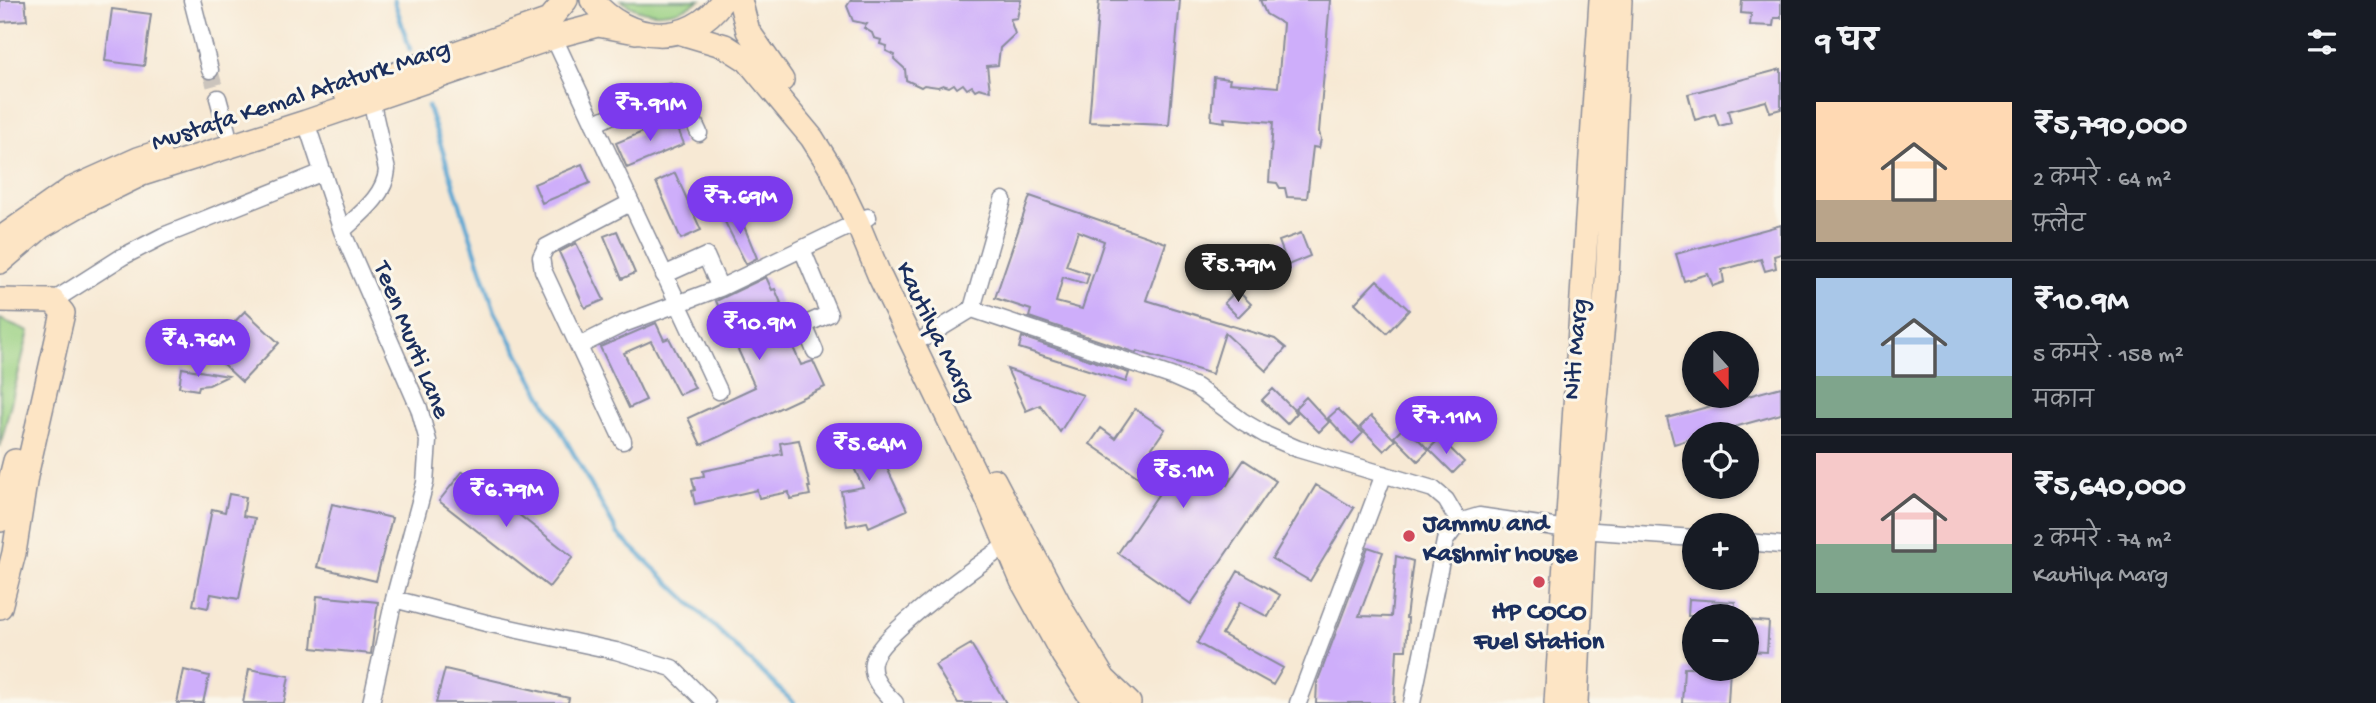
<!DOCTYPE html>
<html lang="hi">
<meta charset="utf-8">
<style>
:root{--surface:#171b24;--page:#20242c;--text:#f1f3f6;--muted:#9ea1a6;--line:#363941;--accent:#7c3aed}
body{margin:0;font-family:"Gochi Hand","Playpen Sans Deva",sans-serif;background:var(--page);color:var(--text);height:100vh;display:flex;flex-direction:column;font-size:26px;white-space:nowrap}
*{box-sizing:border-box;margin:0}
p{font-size:23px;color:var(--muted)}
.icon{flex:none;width:38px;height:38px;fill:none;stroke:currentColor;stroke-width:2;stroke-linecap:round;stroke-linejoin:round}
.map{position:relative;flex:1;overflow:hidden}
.sheet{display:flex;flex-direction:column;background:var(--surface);width:595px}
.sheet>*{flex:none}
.needle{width:46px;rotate:159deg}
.tools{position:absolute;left:1682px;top:331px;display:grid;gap:14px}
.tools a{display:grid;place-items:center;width:77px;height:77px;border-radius:50%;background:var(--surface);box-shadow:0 2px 5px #0004;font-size:35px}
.price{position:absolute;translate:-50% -60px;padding:0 16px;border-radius:24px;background:var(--accent);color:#fff;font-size:23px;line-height:46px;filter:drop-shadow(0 2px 4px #0008)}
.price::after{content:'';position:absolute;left:50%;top:42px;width:21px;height:16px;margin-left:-10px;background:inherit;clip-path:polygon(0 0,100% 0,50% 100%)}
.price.active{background:#222;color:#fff}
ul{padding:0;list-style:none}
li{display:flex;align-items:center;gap:21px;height:175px;padding:0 35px}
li+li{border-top:2px solid var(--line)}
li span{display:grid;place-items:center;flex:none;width:196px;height:140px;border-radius:0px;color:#555}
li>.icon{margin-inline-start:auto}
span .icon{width:84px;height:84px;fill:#fffc;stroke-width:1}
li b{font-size:30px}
h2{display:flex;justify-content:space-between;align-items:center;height:84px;padding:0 35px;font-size:30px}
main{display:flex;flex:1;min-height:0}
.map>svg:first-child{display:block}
.green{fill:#9ad082;stroke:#5a8070;stroke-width:2}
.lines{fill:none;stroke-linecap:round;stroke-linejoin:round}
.stream{stroke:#5aa6d2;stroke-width:4.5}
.building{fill:#ceaefa;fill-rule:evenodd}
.street-tunnel{stroke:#cbc4bc;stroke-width:16;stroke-dasharray:16 8;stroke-linecap:butt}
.street-casing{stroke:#898c99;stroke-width:19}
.secondary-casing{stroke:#898c99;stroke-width:26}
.street{stroke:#fff;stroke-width:16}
.secondary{stroke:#fde5c5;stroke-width:23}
.poi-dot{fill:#d1495b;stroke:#fbf7ec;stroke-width:2.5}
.labels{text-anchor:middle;stroke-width:6;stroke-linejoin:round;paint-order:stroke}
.street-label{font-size:26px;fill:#1b2f5e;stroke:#fbf7ec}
.poi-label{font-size:26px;font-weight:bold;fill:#1b2f5e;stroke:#fbf7ec;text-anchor:start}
</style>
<main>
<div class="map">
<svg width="1781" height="703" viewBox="0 0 1781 703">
<rect width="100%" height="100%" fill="#fbf7ec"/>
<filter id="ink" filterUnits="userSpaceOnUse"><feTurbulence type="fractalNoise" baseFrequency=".0143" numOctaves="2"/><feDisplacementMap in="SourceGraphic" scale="14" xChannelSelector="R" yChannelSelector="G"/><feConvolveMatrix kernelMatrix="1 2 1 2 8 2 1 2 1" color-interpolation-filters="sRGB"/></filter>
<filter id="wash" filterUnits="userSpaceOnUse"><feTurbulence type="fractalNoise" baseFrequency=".00686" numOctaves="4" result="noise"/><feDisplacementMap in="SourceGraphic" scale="28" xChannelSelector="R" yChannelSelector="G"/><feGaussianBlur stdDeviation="1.57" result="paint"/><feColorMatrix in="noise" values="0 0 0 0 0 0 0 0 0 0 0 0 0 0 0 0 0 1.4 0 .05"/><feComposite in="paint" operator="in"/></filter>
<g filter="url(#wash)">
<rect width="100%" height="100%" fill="#f7e9d4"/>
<path class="green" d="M621 0H700C676 16 644 19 621 0Z
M0 319 29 331 0 447Z"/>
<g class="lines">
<path class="stream" d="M394 0 410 50
M428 106 495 312 618 534 794 703"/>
</g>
<g id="blocks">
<path class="building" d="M0 0H25L27 20 0 22Z
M851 0H1021L1017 18 1010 19 1015 34 1000 48 998 65 987 66 990 91 979 88 975 90 972 86 967 89 963 84 957 88 954 84 949 87 943 85 938 87 924 85 921 87 906 80 905 69 894 59 895 55 886 51 887 46 880 44 881 40 874 38 872 33 864 28 867 24 853 21 847 6Z
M1099 0H1180L1169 125 1089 122Z
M1260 0H1330L1319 132 1321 139 1319 148 1313 147 1307 198 1287 197 1285 188H1280L1277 183 1269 182 1273 122 1224 118 1225 122 1211 120 1214 77 1230 79 1229 83 1278 87 1283 24 1266 14Z
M1742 0H1781V18H1774L1773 26 1750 25 1751 14 1741 13Z
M112 9 151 14 144 66 105 61Z
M1781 69V109L1770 112 1766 101 1728 111 1731 123 1719 126 1715 114 1695 120 1688 94Z
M674 119 684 144 627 168 616 143Z
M582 164 590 183 542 203 534 184Z
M675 173 701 230 681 239 656 182Z
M1030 196 1166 243 1146 300 1275 339 1286 348 1266 371 1225 333 1212 374 1137 351 1136 353 1029 317 1031 310 995 298ZM1078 231 1104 241 1082 309 1056 302 1063 277 1086 284 1089 274 1066 266Z
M737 209 757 258 746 264 722 216Z
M1781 225V254L1774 256 1776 268 1765 271 1761 259 1722 270 1724 282 1713 286 1708 274 1684 281 1676 254Z
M617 231 635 273 622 279 604 236Z
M1301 233 1310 256 1288 265 1279 241Z
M576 243 604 300 585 308 559 252Z
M766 277 772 290 775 289 781 303 779 304 791 330 793 329 798 340 791 343 801 365 813 361 825 387 701 445 688 418 755 387 716 301Z
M1377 280 1409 310 1387 333 1355 303Z
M1237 290 1251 304 1238 317 1224 303Z
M245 311 279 343 242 382 208 350Z
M656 323 664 340 669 338 695 388 679 395 651 341 624 353 646 400 629 408 600 347Z
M1022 337 1129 373 1126 382 1019 348Z
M182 368 228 376 209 385 199 386 198 390 179 387Z
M1007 369 1083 395 1060 432 1040 405 1026 411Z
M1781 387V414L1720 431 1721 434H1694V438L1674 444 1667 418Z
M1273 389 1297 413 1287 424 1262 400Z
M1306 397 1329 422 1319 432 1295 408Z
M1135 409 1165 429 1145 458 1171 476 1185 456 1227 485 1244 460 1276 481 1191 604 1118 553 1160 492 1090 444 1101 428 1115 438Z
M1338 409 1363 433 1352 444 1328 418Z
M1371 416 1395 440 1384 451 1360 427Z
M867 426 907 510 869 527 867 522 847 526 841 491 863 487 840 438Z
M1405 426 1429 450 1418 461 1394 437Z
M1440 438 1464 462 1453 473 1429 449Z
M799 440 810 487H808L810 495 790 499 789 492 759 498 757 490 695 504 692 491 695 490 692 478 704 476 703 471 782 454 780 443Z
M463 471 573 557 549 587 439 501Z
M1316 485 1354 508 1310 581 1272 559Z
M229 494 246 497 243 516 255 518 239 599 211 594 208 608 193 605 212 509 225 512Z
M332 504 392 518 376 581 317 567Z
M1368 547 1383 552 1359 616 1391 617 1396 556 1413 561 1406 618H1408L1406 650H1397L1394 703H1316L1317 683Z
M1238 571 1280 595 1268 617 1240 602 1222 634 1283 668 1273 685 1197 643Z
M317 596 378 602 371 654 312 648Z
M1689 599 1735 602 1734 616H1688Z
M1746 620 1769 622 1767 652 1746 651Z
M971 644 1006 703H958L935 665Z
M1684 668H1730L1728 703H1682Z
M249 669 289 676 284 703H243Z
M445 669 569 698 568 703H436Z
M184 670 209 676 203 703H177Z"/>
</g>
</g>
<g filter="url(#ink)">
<use href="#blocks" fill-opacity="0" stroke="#898c99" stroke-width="2"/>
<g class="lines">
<path class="street-tunnel" d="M210 70 218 98"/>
<g class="street-casing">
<path id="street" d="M192 0 210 70
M554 38 719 391
M218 98 227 131
M306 122 342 231 419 408 428 441 425 483 394 599 371 703
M594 124 656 94 671 92 682 96 699 133
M342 231C360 214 385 196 387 170L371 100
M802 249 829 314 804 325 815 351
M664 275 706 256 720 288
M53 301 122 257 163 236 323 172
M972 309 1003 200
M926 337 972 309 1171 376 1196 387 1242 421 1266 435 1298 449 1433 489 1446 500 1459 522
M579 346 623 324 720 288 868 217
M623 441 543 270 541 257 546 247 630 203
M1746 542 1781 545
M394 599 486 623 616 651 672 668 707 703
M895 703C884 692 870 679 873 662 878 634 981 564 1007 544
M1298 703 1384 474
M1412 703 1445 541 1459 522 1479 516 1567 529 1694 538"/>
</g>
<g class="secondary-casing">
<path id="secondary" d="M592 0C628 43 689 48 723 0
M740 0 748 31 782 80
M678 32 725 46 747 60 812 138 832 170 857 222 880 277 987 498 1022 581 1063 655 1088 693 1099 703
M345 92 549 20 566 0
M0 239 71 189 138 159 159 152
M0 262 41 227 85 202 142 174 306 122 560 35 598 25 636 32
M0 300 53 301 63 313 26 476 14 553 0 607
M994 480 1065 615 1104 679 1129 703
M0 520 15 461
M1556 703 1601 0
M1576 703 1584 530 1607 280 1620 0"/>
</g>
<use href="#street" class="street"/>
<use href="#secondary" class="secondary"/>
</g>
</g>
<g class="poi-dot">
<circle cx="1409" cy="536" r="7"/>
<circle cx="1539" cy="582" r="7"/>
</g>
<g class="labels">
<g class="street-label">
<text transform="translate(300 93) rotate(-18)" y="9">Mustafa Kemal Ataturk Marg</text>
<text transform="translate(938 331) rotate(64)" y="9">Kautilya Marg</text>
<text transform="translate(414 339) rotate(68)" y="9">Teen Murti Lane</text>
<text transform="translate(1573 349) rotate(-85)" y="9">Niti Marg</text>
</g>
<g class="poi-label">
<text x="1423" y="530">Jammu and<tspan x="1423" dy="30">Kashmir house</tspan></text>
<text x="1539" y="618" text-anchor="middle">HP COCO<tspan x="1539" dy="30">Fuel Station</tspan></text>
</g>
</g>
</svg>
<div class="tools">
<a><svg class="needle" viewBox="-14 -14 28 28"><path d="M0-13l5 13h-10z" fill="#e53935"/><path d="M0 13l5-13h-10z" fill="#9ea1a6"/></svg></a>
<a><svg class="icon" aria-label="locate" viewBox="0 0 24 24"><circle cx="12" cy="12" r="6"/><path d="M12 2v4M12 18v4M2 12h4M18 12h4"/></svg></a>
<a>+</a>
<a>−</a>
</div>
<b class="price" style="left:650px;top:143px">₹7.91M</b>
<b class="price" style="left:740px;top:236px">₹7.69M</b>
<b class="price active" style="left:1238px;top:304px">₹5.79M</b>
<b class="price" style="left:759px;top:362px">₹10.9M</b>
<b class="price" style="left:198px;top:379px">₹4.76M</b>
<b class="price" style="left:1446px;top:456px">₹7.11M</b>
<b class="price" style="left:869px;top:483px">₹5.64M</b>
<b class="price" style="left:1183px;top:510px">₹5.1M</b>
<b class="price" style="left:506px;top:529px">₹6.79M</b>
</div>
<section class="sheet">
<h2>9 घर<svg class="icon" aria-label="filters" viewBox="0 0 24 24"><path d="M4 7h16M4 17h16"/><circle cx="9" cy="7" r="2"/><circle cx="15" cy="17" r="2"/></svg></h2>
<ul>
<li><span style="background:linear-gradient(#ffd9b3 70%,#b9a48a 0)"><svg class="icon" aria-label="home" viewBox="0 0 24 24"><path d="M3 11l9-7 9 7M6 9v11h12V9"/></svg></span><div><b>₹5,790,000</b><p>2 कमरे · 64 m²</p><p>फ़्लैट</p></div></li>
<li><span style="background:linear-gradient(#a9c7e8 70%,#7fa58c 0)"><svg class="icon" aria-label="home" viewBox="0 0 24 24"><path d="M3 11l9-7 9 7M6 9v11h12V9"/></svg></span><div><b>₹10.9M</b><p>5 कमरे · 158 m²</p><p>मकान</p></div></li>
<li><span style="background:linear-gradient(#f6c9c9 65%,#7fa58c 0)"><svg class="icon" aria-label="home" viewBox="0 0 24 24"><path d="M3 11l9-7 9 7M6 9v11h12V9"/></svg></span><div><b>₹5,640,000</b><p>2 कमरे · 74 m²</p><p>Kautilya Marg</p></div></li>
</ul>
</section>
</main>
